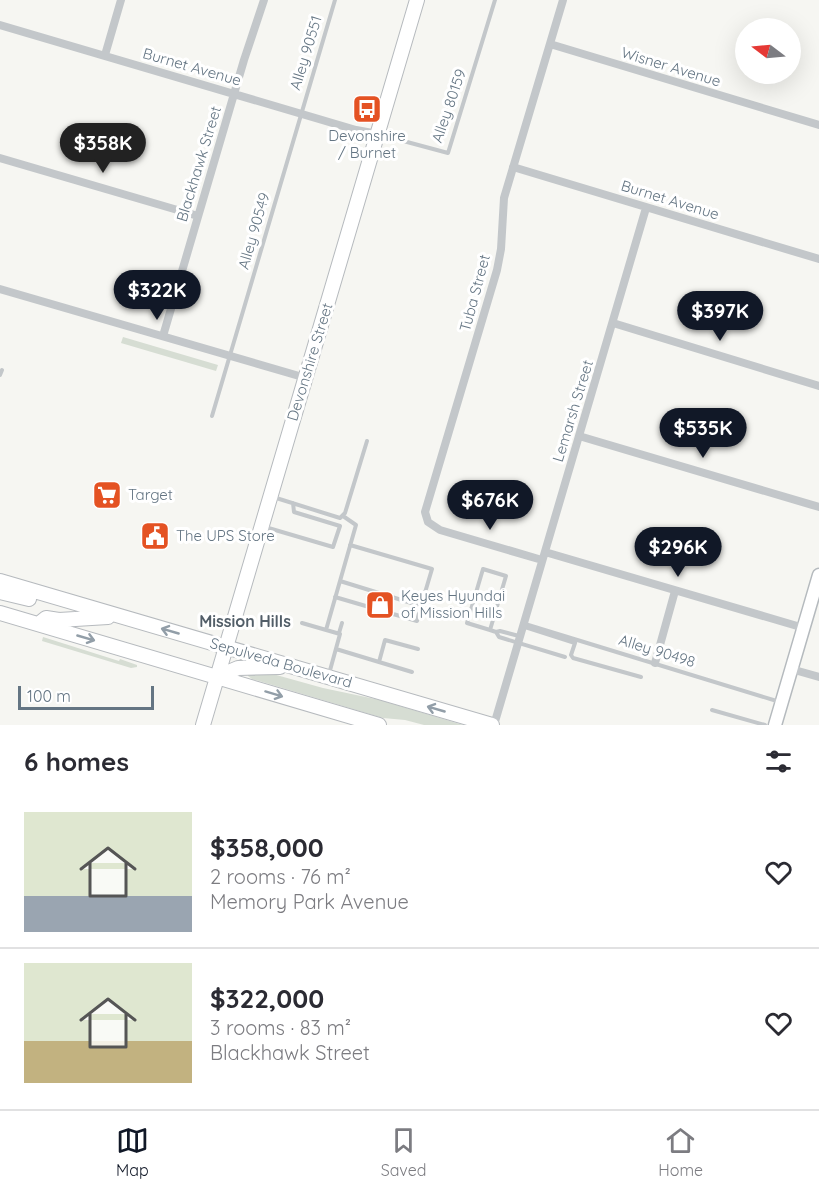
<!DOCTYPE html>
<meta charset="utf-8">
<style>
:root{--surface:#fff;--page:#f7f7f7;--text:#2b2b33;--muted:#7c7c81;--line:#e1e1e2;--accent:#111827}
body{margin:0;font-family:Quicksand,sans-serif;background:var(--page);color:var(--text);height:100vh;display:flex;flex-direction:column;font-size:22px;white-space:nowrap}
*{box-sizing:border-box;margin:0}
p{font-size:20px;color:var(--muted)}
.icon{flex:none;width:33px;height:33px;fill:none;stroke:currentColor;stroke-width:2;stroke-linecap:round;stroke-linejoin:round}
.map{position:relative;height:725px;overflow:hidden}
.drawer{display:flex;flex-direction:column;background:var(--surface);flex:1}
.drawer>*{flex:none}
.needle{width:39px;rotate:286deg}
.controls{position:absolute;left:735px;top:18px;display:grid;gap:12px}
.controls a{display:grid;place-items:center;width:66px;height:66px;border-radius:50%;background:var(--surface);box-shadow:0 6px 24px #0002;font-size:30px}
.scale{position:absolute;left:18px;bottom:15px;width:136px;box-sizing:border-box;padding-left:6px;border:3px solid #647583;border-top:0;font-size:16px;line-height:21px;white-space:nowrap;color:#647583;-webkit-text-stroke:4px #fff;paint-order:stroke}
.price{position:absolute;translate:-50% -51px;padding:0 14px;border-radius:21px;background:var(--accent);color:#fff;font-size:20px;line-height:39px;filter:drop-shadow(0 2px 3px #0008)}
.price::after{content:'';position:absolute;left:50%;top:36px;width:18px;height:14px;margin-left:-9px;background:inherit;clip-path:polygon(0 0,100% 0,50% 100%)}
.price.on{background:#222;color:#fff}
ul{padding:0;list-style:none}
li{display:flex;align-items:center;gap:18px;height:150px;padding:0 24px}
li+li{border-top:2px solid var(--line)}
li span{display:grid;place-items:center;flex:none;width:168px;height:120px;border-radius:0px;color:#555}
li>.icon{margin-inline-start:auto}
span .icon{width:72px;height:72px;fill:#fffc;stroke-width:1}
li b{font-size:26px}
h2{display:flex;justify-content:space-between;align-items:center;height:72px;padding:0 24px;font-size:26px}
.dock{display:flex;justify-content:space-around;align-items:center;height:84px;border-top:2px solid var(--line);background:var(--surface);font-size:16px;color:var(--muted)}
.dock a{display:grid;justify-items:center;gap:3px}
.dock .on{color:var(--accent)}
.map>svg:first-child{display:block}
.green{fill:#d6ddd3}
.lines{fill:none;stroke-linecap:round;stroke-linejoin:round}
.secondary-casing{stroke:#b5babe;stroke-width:15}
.primary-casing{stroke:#b6babe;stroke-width:16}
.lane{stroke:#c3c7ca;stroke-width:4}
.street{stroke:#c3c7ca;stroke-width:8}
.secondary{stroke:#fff;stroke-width:12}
.primary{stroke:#fff;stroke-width:14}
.oneway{stroke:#929ea8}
.labels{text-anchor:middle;stroke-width:6;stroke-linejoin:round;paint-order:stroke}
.street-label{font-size:15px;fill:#647583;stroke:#fff}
.poi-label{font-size:15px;fill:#647583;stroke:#fff;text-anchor:start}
.neighbourhood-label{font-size:16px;font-weight:bold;fill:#525e68;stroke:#fff}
</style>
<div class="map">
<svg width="819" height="725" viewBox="0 0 819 725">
<rect width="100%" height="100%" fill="#f6f6f2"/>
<path class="green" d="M123 337 218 365 216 371 121 343Z
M43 637 119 661 120 659 137 665V667L131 668 42 641Z
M249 671H262L323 688 380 700 463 725H424L405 720 383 718 252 679 248 676Z"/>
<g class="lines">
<g class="secondary-casing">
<path id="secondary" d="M775 725 819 575"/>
</g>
<g class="primary-casing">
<path id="primary" d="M0 581 492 725
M0 592 29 599
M0 613 379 725
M41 622 46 618 59 620 108 617
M217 677 238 668 280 667
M203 725 417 0"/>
</g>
<path class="lane" d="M381 135 448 153 495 0
M0 375 2 370
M212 416 335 0
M273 497 340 518 345 513 367 441
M265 527 333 547 340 526 294 512 293 503
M340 581 421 606 432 569 350 545
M335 597 417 621 421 606
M302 623 340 634 329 674
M525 624 780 702
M525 627 575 643 571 655 573 658 641 677
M326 630 356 525 343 516
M490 630 467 623 483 569 506 576 490 630 496 632 499 637 565 657
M496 632 500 631 519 636
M339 633 342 623
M336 649 412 672
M379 662 385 640 418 649
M712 710 765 725"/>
<path class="street" d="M0 25 356 130 378 134
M550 44 819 125
M105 55 121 0
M0 158 198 216
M513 167 819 259
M0 289 306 378
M613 323 819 386
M163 336 244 60 264 0
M579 436 819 507
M545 552 804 628
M542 560 440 530 428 522 425 512 497 270 501 249 504 198 563 0
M655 663 675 591
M791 669 819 677
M494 725 646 208"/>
<use href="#secondary" class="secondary"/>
<use href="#primary" class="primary"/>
</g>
<defs><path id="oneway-shaft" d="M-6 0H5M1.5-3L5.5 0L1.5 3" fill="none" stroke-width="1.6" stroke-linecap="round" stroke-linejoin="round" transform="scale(1.5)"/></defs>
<g class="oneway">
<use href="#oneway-shaft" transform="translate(170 631) rotate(-164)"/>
<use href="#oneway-shaft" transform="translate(86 638) rotate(16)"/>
<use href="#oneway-shaft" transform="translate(274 694) rotate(17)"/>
<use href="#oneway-shaft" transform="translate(436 709) rotate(-164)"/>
</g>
<defs>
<g id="bus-square" transform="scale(1.5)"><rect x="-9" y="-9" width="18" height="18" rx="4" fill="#e45223" stroke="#fff"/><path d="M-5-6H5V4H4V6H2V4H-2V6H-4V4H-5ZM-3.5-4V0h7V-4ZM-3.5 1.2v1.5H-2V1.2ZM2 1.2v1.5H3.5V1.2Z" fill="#fff"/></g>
<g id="supermarket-square" transform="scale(1.5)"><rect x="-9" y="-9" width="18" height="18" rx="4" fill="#e45223" stroke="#fff"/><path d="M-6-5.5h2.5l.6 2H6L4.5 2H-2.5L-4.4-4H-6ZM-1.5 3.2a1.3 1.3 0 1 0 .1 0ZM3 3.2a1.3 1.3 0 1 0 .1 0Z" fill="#fff"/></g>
<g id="civic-square" transform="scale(1.5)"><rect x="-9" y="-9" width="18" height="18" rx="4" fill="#e45223" stroke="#fff"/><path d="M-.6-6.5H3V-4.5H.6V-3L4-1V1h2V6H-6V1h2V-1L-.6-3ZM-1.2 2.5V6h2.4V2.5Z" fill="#fff"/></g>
<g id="shop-square" transform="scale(1.5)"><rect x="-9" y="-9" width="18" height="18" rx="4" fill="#e45223" stroke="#fff"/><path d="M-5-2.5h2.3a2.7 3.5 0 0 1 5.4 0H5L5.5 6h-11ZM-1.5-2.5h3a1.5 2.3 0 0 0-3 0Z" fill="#fff"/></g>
</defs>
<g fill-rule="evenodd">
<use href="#bus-square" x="367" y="109"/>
<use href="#supermarket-square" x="107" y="495"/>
<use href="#civic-square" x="155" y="536"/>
<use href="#shop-square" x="380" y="605"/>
</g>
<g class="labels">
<g class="street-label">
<text transform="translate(306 53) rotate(-73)" y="5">Alley 90551</text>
<text transform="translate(192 67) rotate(16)" y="5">Burnet Avenue</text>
<text transform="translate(671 67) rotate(17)" y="5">Wisner Avenue</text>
<text transform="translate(449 106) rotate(-71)" y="5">Alley 80159</text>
<text transform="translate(199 164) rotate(-73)" y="5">Blackhawk Street</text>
<text transform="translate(670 200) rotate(17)" y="5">Burnet Avenue</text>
<text transform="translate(254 231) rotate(-74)" y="5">Alley 90549</text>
<text transform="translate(475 293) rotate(-75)" y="5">Tuba Street</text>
<text transform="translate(310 362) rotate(-73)" y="5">Devonshire Street</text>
<text transform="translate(573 411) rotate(-73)" y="5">Lemarsh Street</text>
<text transform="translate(657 651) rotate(17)" y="5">Alley 90498</text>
<text transform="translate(281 663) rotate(16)" y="5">Sepulveda Boulevard</text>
</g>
<g class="poi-label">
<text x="367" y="141" text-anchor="middle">Devonshire<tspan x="367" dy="17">/ Burnet</tspan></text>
<text x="128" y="500">Target</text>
<text x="176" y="541">The UPS Store</text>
<text x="401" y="601">Keyes Hyundai<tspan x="401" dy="17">of Mission Hills</tspan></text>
</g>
<g class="neighbourhood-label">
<text x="245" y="627">Mission Hills</text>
</g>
</g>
</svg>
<div class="controls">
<a><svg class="needle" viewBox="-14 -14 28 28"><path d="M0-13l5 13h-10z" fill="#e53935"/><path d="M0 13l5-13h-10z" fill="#7c7c81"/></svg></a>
</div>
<div class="scale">100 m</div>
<b class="price on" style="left:103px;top:174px">$358K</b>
<b class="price" style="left:157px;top:321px">$322K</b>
<b class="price" style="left:720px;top:342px">$397K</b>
<b class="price" style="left:703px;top:459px">$535K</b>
<b class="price" style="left:490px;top:531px">$676K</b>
<b class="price" style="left:678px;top:578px">$296K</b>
</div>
<section class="drawer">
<h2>6 homes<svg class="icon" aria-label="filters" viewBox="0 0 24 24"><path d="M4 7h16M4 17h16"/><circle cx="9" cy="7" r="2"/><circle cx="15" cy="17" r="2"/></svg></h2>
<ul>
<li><span style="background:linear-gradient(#dfe7d0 70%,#9aa5b1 0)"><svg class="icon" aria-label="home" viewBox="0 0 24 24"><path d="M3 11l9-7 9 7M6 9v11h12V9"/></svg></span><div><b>$358,000</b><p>2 rooms · 76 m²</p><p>Memory Park Avenue</p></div><svg class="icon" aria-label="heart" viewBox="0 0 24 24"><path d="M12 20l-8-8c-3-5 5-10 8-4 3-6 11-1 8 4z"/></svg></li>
<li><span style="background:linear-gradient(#dfe7d0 65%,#c2b280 0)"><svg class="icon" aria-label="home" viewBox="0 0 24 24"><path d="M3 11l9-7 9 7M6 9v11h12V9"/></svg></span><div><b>$322,000</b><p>3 rooms · 83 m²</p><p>Blackhawk Street</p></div><svg class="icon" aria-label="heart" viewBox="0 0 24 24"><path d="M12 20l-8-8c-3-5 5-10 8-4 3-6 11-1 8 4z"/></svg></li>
</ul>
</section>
<nav class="dock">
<a class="on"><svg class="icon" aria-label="map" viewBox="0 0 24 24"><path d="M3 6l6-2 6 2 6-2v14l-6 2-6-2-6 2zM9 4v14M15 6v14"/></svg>Map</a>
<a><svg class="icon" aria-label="saved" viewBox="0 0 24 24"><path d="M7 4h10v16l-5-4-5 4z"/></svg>Saved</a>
<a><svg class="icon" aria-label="home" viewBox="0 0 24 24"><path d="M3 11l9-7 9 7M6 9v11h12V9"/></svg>Home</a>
</nav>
